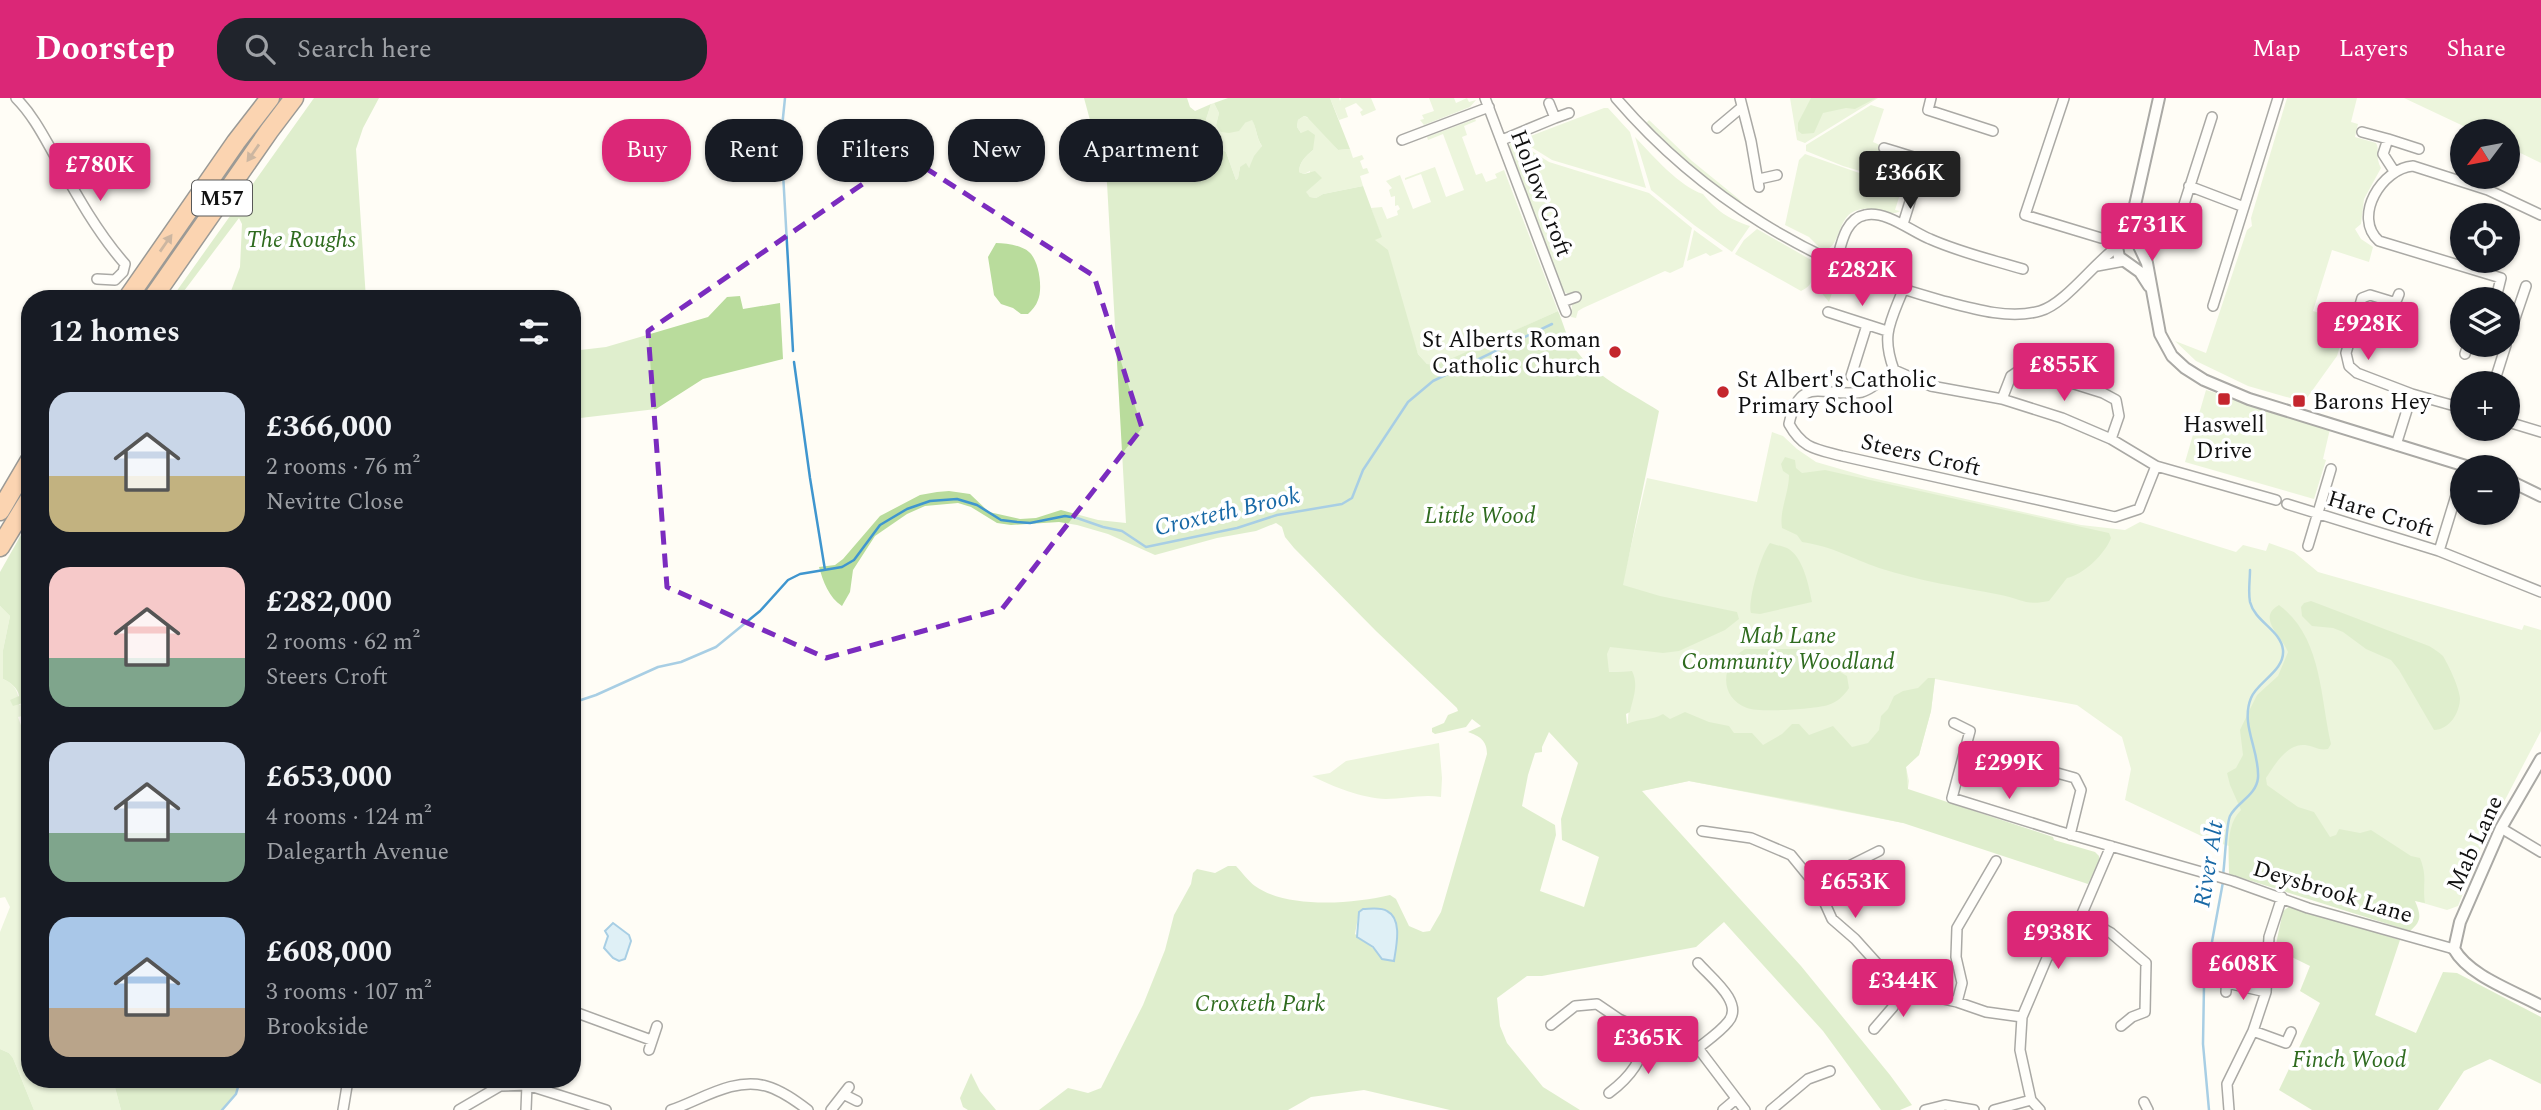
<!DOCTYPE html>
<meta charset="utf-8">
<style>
:root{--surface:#171b24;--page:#20242c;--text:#f1f3f6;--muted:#9ea1a6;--accent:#db2777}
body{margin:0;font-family:Spectral,serif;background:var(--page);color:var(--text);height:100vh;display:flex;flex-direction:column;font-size:26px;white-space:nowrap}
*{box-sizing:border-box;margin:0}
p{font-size:23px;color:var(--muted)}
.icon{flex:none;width:38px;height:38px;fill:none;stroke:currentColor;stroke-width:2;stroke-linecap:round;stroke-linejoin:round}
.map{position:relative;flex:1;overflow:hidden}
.panel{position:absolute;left:21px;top:192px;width:560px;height:798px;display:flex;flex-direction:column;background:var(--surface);border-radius:28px;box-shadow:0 2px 5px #0004}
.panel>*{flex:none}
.banner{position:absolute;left:602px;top:21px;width:665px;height:63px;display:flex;gap:14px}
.needle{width:46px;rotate:238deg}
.fabs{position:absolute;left:2450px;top:21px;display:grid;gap:14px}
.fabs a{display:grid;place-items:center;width:70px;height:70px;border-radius:50%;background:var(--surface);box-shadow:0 2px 5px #0004;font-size:35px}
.price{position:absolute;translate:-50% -60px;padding:0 16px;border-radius:7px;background:var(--accent);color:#fff;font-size:23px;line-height:46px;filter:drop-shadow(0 2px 4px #0008)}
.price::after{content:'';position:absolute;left:50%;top:42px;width:21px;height:16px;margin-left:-10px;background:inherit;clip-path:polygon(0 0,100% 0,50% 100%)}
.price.current{background:#222;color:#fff}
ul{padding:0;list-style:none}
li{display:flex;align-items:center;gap:21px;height:175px;padding:0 28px}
li span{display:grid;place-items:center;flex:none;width:196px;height:140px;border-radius:21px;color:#555}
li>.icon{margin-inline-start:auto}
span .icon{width:84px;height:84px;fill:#fffc;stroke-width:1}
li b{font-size:30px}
h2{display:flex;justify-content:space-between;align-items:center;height:84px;padding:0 28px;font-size:30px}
.chip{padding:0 24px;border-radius:28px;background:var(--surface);box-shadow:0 2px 5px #0004;font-size:24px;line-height:63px}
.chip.current{background:var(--accent);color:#fff}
header{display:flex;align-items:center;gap:42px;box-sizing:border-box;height:98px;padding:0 35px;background:var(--accent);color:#fff}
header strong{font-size:33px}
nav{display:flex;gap:38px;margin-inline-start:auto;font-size:24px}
.search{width:490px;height:63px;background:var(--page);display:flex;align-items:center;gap:18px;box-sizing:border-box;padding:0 24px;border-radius:28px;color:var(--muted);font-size:26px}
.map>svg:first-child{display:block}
.green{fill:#d5ebbd}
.forest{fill:#b9dc9c;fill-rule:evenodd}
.water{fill:#b9e0f7;stroke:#3f96cf;stroke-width:2}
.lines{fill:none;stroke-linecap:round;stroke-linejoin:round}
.stream{stroke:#3f96cf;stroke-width:2.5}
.minor-casing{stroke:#444;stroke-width:12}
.tertiary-casing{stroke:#444;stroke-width:14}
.motorway-casing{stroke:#222;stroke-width:21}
.minor{stroke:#fff;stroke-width:9}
.tertiary{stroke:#fff;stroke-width:10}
.motorway{stroke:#f5a25d;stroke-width:18}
.oneway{fill:#8e613b}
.marked{fill:none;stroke:#7b2cbf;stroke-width:5;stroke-dasharray:14 9;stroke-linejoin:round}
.poi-dot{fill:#c4262e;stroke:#fff;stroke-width:2.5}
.labels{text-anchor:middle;stroke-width:7;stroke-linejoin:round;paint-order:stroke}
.shield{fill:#fff;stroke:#585858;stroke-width:2}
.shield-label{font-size:21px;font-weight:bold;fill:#111}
.street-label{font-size:23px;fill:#111;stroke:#fff}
.park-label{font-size:23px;font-style:italic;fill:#2f6b1f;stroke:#fff}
.poi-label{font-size:23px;fill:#111;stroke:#fff;text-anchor:start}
.water-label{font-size:24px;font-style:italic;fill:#1768a6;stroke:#fff}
</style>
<header>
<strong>Doorstep</strong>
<div class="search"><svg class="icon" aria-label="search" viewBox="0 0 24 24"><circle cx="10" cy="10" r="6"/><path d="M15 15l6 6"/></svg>Search here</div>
<nav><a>Map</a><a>Layers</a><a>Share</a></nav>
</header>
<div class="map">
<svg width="2541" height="1012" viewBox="0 0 2541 1012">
<rect width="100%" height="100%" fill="#fffdf5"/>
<path class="green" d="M1330 0H1339L1340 3 1341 0H1371L1376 12 1362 18 1360 14 1363 12 1356 5 1345 10 1348 19 1339 22Z
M1429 0H1454L1456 5 1467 0 1469 4 1476 2 1470 9 1424 27 1420 22 1424 21 1422 17 1434 13Z
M1790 0H1878L1805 45 1797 42Z
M2287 0H2357L2351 24 2358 26 2355 39 2376 45C2380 51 2375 60 2381 70L2364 101 2361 126 2355 131 2361 141 2373 149 2369 164 2332 152 2313 213 2347 224 2337 258 2304 304 2248 288 2196 263 2175 243 2206 255 2247 132 2252 128 2251 120Z
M2404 0H2541V65L2508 49V33H2474Z
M1214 5 1219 15 1216 27 1245 25 1252 21C1257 31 1256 40 1262 48L1249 70 1240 69 1238 80 1236 82 1226 54 1213 47 1203 31 1211 6Z
M1871 7 1884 11 1873 44 1882 48 1881 54 1886 59 1885 69 1892 71 1895 64 1900 61 1910 65 1904 86 1843 68 1806 53V47Z
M1604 10H1608L1630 34 1646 90 1552 62 1520 42Z
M1304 18 1312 22 1338 52 1350 51 1353 60 1362 57 1364 61 1360 63 1363 71 1367 70 1369 75 1360 78 1363 88 1323 96 1316 100 1310 99 1305 94 1309 90 1310 73 1304 76 1299 74C1299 64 1306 58 1313 52L1297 29 1298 22Z
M1475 21 1476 23 1464 28 1467 37 1462 39 1476 77 1482 75 1486 84 1497 80 1495 76 1504 72 1558 213 1437 268 1427 266 1418 256 1378 146 1374 142 1381 138 1371 110 1382 109 1387 121 1398 117 1397 113 1400 111 1398 107 1395 108V98L1391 99 1389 92 1392 90 1386 83 1400 77 1413 111 1431 104 1421 76 1405 82V80L1435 69 1446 99 1464 92 1443 36 1428 42 1427 39Z
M1649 22 1692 63 1740 102 1744 108 1689 66 1646 25Z
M1635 39C1652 57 1680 89 1703 96 1716 112 1728 121 1750 128L1732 154 1694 127 1651 92Z
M1513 41 1549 64 1649 95 1692 130 1683 169 1670 175 1665 173 1583 210 1578 213 1576 220 1571 219 1572 207 1578 202 1561 192 1508 50Z
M1805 56 1902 90 1895 112 1900 113C1887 121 1870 103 1851 115 1838 124 1840 146 1826 152L1821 151 1809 139 1785 127 1799 62Z
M1757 131 1813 163C1809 177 1818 185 1801 193L1735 156 1744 142Z
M1694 132 1723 153 1710 158 1706 155 1687 163Z
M1820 165 1839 174 1829 204 1815 187V166L1819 168Z
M2206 292 2330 331 2323 361 2326 362 2314 401 2185 364Z
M1772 334 1783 338 1797 351 1816 364 1868 379 2081 427 2125 432 2140 424 2236 454 2243 447 2266 453 2269 445 2294 454 2318 474 2522 532 2524 527 2541 532V633L2483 744 2458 808 2447 812 2212 743 2125 702 2131 671 2122 639 2077 607 1935 581 1931 613 1919 657 1906 669 1909 683 1903 725 1689 683 1641 693 1627 632 1632 573 1608 574 1606 555 1647 380 1757 404Z
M0 508 10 518 3 552V581C15 586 19 594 19 607L30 603V616L18 619 23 633 30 639V722L22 720 26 755 30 756V982H113L121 1012H34L13 960 9 955 0 951V834L10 809 5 799 0 800Z
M1439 645 1442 680 1441 699C1422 696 1404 701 1386 701 1362 700 1333 689 1312 678L1330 675 1346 663Z"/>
<path class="forest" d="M314 0H379L363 30 356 51 366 201H228L240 169 242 126 239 120 178 201H171Z
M1084 0H1187L1190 9 1195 13 1211 6 1203 31 1213 47 1226 54 1236 82 1238 80 1240 69 1246 65 1249 70 1254 58 1262 48C1256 39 1257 31 1252 22L1245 25 1239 33 1229 35 1221 34 1216 27 1219 15 1214 5 1228 0H1330L1350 51 1338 52 1307 19 1304 18 1298 22 1297 29 1301 35 1308 32 1315 37 1313 52C1306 58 1299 64 1299 74L1304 76 1315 73 1322 80 1306 94 1310 99 1316 100 1323 96 1363 88 1382 139 1375 142 1388 152 1418 256 1427 266 1437 267 1558 213C1563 224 1566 238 1573 248 1592 277 1631 295 1659 313L1623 487 1660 498 1737 514 1739 521 1725 532 1679 553 1663 555 1610 549 1607 556 1609 574 1632 573C1639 587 1633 600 1630 614L1626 616 1627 626C1639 620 1651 623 1663 616L1670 621 1685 614 1709 624 1729 628 1734 635H1752L1763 647 1782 636 1792 626H1799L1809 637 1833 628 1852 649 1868 645 1879 632 1881 618 1888 611 1894 598 1903 593 1918 590 1928 580H1935L1931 613 1919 657 1906 669 1908 691 2053 739 2054 742 2095 754 2099 758V763L2088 786 1903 725 1807 705 1689 683 1642 693 1801 868 1890 977 1912 1007 1900 1012H1881L1823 933 1724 824 1696 849 1542 878H1527L1497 900 1500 928 1507 945 1543 989 1580 1012H1450L1364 992 1311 999 1288 1012H1039L1068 990 1088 995 1101 990 1143 907 1165 852 1174 817 1191 786 1193 775 1197 771 1215 775 1228 768H1236C1242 774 1248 783 1255 788 1287 811 1353 806 1390 797L1396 801 1409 828 1423 834 1430 833 1441 814 1487 656C1487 642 1479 638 1468 634L1481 628 1472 621 1466 629 1435 636 1432 634V630L1444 625 1448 617 1458 613 1457 610 1376 533 1294 450 1285 439 1282 429 1276 425 1256 433 1217 440 1155 457 1108 436 1077 427 1059 424 1011 427 997 425 971 409 958 405 925 408 907 416 875 438 853 472 850 494 842 508C829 500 823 483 819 469L835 467 843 461 880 418 920 397 937 394 949 393 970 396 989 414 1020 421 1036 420 1061 412 1098 422 1126 425 1107 85ZM1549 634 1578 665 1561 721 1562 742 1599 759 1584 809 1540 793 1556 737 1555 727 1522 708 1528 677 1535 655 1542 654V649ZM1363 811C1370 811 1381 809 1387 813 1403 821 1396 849 1394 862L1379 855 1355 836 1359 814Z
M1811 0H1876L1855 11 1846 10 1823 15 1814 35 1802 36 1798 33V25Z
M996 145C1006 145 1021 147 1029 154 1039 162 1043 191 1038 202 1036 208 1032 212 1028 216H1021L1013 210 1001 206 994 197 988 159Z
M740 198 743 211 780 205 783 261 703 281 656 311 572 321V253L606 249 708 219 727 199Z
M1785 359 1795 362 1796 370 1802 375 1825 372 2109 435 2111 440C2105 456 2083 477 2067 480L2049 503C2025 508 2022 501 2001 497 1960 489 1919 483 1879 470 1850 460 1835 449 1802 444L1797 437 1782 430C1779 413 1789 395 1789 377L1783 373 1781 366Z
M30 421V603L13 608 10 602 19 598C18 590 10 584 3 581V552L10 518 0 508V474Z
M1770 445C1775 447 1782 448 1787 450 1803 458 1809 488 1812 504L1760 516 1751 515C1747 504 1762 453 1770 445Z
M2311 503 2429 548C2434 551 2439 554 2443 558 2449 568 2459 589 2460 600 2460 615 2449 632 2434 632L2399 572 2391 562 2366 551 2343 534 2333 530 2312 528 2302 518 2301 509 2304 505Z
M2279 507C2322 539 2320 598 2331 646L2328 651C2319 653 2314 648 2305 647 2287 645 2274 668 2266 680L2267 687 2298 709 2314 714 2330 739 2336 737 2339 731 2360 735 2371 732 2411 758 2420 760C2428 780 2422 787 2425 805L2415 803C2421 817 2422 823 2410 833L2229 776C2229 755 2225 728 2241 712L2230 687 2227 675 2236 670 2243 657 2240 632 2251 609 2257 597 2278 578 2288 554C2282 538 2256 520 2279 507Z
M1745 551H1801L1847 578 1849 590C1844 598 1837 604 1828 607 1815 611 1759 615 1747 610 1718 599 1721 565 1745 551Z
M2290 808 2400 842 2375 917 2416 935 2443 874 2457 875 2541 919V986L2490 961 2464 973 2438 1012H2312L2279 992 2320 905 2300 893 2310 868 2275 851 2283 813Z
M0 951 9 955 13 960 34 1012H0Z
M971 975 980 993 996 1012H968L963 1009 960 1000Z
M113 982H240L236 996 222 1012H121Z"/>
<path class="water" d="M1363 811C1370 811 1381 809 1387 813 1403 821 1396 849 1394 863L1382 861 1373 849 1357 839 1359 814Z
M613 825 629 837 631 843 625 861 619 863 613 860 604 850 608 838 605 833Z"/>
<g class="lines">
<path class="stream" d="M785 0 781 39 793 253
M794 264 810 380 825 472
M572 605 596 597 658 569 681 564 716 549 760 513 788 482 800 476 842 469 854 462 880 427 907 411 930 403 957 401 977 407 1001 422 1017 424 1030 425 1065 418 1077 420 1103 429 1122 433 1146 449 1237 430 1277 417 1342 406 1352 400 1363 372 1408 304 1433 283 1552 226
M2223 777C2225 765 2226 727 2230 718 2237 704 2256 698 2258 680 2260 653 2240 627 2251 600 2257 584 2285 573 2283 552 2281 532 2255 524 2250 504 2248 494 2250 482 2250 472
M222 1012 236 996 240 982
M2209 1012 2203 946 2204 887 2223 784"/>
<g class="minor-casing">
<path id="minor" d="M16 0C33 17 44 39 56 60 76 96 97 134 125 166L123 174 115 182 97 181
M1485 0 1562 204
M1616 0C1701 99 1814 168 1940 202 1970 210 2008 222 2040 213 2065 206 2094 165 2117 149
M1740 0 1751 43 1759 89
M1931 0 1928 12 1993 33
M2064 0 2025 117 2101 140
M1555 20 1569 15
M1717 30 1742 9
M2362 34 2388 41
M1402 42 1489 9
M1502 42 1555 20 1549 5
M1884 50 1894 53 1890 66
M1894 53 1923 62 1903 126
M2394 73 2383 56 2388 41 2419 51
M1759 81 1777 77
M2189 88 2244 109
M2180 119 2212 19
M1836 165C1841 149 1844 121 1865 117 1886 112 1912 134 1930 141 1959 154 1992 162 2023 171
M2097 168 2124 163
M1903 192C1890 225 1881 237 1894 272L1931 288 2002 301 2062 320 2111 341 2156 368 2276 402
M2498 192 2501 180 2379 143C2352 119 2382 70 2413 68L2488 92 2541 117
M2399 196 2397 201 2393 204 2370 197 2362 200 2346 255 2349 268 2357 275 2412 296 2462 310
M2213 208 2278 0
M1566 214 1562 204 1576 199
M1828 214 1887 233
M2508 241 2526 188
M2465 256 2468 247
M1894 272C1885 279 1873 291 1862 294 1826 301 1800 274 1789 326 1803 351 1816 351 1842 358L2115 419 2139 411 2156 368
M1851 278 1867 227
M2494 285 2506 247
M2002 301 2011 278 2023 270 2103 295 2116 302 2119 318 2111 341
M2508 324 2541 334
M2396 347 2412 296
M2287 406 2439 453 2541 494
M2308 448 2331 371
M2439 453 2462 378
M1954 625 1970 633 1952 700 2058 733 2233 783 2308 810 2454 851
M2007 661 2075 680 2081 692 2070 737
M2501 730 2541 754
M1702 733 1751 740 1791 757 1818 790 1832 821 1855 841 1901 892 1957 904 1986 914 2022 919
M1818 790 1847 769 1879 753
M2081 818 2111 835 2146 865 2145 914 2132 919 2121 928
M1698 865C1710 879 1745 905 1728 924 1720 934 1708 942 1698 950
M2227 885 2266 894
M2226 894 2227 876
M1957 904 1962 885 1956 859 1957 830 1996 763
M572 913 651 942
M1551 927 1575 908 1597 906 1619 921 1650 935 1681 938 1698 950 1745 1012
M1874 931 1893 909 1901 892
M2253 933 2286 945 2291 934
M649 952 657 928
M1609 995C1633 977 1640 963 1650 935
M845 997 857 1003
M2144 1004 2148 1012
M343 1012 348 982
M459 1012 500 988 527 987 606 1012
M526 1012 527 987
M671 1012C701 1002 733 979 766 988 781 992 796 1003 808 1012
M831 1012 849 989
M1723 1012 1736 1001
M1771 1012 1808 981 1830 973
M1925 1012 1945 1007 1974 1012
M1994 1012 2031 1002
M2040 1012 2031 1002 2020 952 2022 919 2047 860 2081 818 2111 748
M2229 1012 2227 986 2253 933 2266 894 2269 839 2282 799"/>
</g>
<g class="tertiary-casing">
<path id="tertiary" d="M2133 116 2138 146 2147 165 2160 236 2172 258 2185 270 2204 282 2249 301 2469 369
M2124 141 2117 149 2119 159 2140 174 2149 188
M2118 145 2133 116 2159 0
M2508 382 2541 398
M2541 661 2501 730 2460 824 2454 851C2469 878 2514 893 2541 908"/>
</g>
<g class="motorway-casing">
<path id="motorway" d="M127 201 236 44 270 0
M152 201 269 33 294 0
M0 413 30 362
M0 449 30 400"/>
</g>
<use href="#minor" class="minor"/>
<use href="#tertiary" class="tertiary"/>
<use href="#motorway" class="motorway"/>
</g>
<defs><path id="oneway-solid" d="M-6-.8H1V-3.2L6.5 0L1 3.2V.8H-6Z" transform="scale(1.75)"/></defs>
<g class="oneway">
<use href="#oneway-solid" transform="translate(253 55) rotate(125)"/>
<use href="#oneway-solid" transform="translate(166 145) rotate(-55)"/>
</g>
<path d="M0 0H2541V1012H0ZM905 57 1094 178 1142 330 1002 511 826 560 667 489 648 233Z" fill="#fffdf5" fill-opacity=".55" fill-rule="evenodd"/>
<path class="marked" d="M905 57 1094 178 1142 330 1002 511 826 560 667 489 648 233Z"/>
<g class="poi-dot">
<circle cx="1615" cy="254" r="7"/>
<circle cx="1723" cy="294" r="7"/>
<rect x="2217" y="294" width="14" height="14" rx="3.5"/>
<rect x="2292" y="296" width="14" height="14" rx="3.5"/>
</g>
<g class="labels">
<rect class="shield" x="192" y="82.5" width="60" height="35" rx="5"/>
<g class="shield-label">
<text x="222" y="107">M57</text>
</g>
<g class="street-label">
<text transform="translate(1542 95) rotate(69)" y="8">Hollow Croft</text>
<text transform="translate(1921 356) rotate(13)" y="8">Steers Croft</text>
<text transform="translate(2381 415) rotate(17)" y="8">Hare Croft</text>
<text transform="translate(2474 745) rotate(-65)" y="8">Mab Lane</text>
<text transform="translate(2333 793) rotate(17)" y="8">Deysbrook Lane</text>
</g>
<g class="park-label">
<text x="301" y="149">The Roughs</text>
<text x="1480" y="425">Little Wood</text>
<text x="1788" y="545">Mab Lane<tspan x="1788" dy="26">Community Woodland</tspan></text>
<text x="1260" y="913">Croxteth Park</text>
<text x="2349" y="969">Finch Wood</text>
</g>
<g class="poi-label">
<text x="1601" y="249" text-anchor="end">St Alberts Roman<tspan x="1601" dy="26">Catholic Church</tspan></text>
<text x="1737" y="289">St Albert's Catholic<tspan x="1737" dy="26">Primary School</tspan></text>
<text x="2313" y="311">Barons Hey</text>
<text x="2224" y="334" text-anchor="middle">Haswell<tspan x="2224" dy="26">Drive</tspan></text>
</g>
<g class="water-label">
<text transform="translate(1227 413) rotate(-13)" y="8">Croxteth Brook</text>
<text transform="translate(2208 766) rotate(-81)" y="8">River Alt</text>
</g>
</g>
</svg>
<div class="fabs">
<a><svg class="needle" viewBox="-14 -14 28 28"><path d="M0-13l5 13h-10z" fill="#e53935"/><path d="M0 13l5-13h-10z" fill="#9ea1a6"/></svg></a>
<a><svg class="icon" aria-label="locate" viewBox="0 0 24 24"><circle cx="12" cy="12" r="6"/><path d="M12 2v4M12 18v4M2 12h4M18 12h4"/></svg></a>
<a><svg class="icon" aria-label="layers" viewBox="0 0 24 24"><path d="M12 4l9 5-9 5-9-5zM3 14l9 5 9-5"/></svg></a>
<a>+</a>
<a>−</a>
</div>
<b class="price" style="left:100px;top:105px">£780K</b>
<b class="price current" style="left:1910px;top:113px">£366K</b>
<b class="price" style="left:2152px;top:165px">£731K</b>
<b class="price" style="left:1862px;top:210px">£282K</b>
<b class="price" style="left:2368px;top:264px">£928K</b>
<b class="price" style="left:2064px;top:305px">£855K</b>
<b class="price" style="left:2009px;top:703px">£299K</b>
<b class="price" style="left:1855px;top:822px">£653K</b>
<b class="price" style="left:2058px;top:873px">£938K</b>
<b class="price" style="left:2243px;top:904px">£608K</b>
<b class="price" style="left:1903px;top:921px">£344K</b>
<b class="price" style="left:1648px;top:978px">£365K</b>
<div class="banner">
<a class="chip current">Buy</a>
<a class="chip">Rent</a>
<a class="chip">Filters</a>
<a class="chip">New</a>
<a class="chip">Apartment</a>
</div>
<section class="panel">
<h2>12 homes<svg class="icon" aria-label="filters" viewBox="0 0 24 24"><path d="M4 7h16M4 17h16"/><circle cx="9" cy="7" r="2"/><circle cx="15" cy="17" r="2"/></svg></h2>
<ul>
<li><span style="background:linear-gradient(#c9d6e8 60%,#c2b280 0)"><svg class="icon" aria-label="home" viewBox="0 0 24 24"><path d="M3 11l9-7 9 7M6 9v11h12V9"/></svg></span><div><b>£366,000</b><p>2 rooms · 76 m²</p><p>Nevitte Close</p></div></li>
<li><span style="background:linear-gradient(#f6c9c9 65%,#7fa58c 0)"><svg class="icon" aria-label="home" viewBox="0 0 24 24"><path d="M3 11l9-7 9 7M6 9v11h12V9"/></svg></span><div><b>£282,000</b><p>2 rooms · 62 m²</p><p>Steers Croft</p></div></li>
<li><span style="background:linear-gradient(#c9d6e8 65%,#7fa58c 0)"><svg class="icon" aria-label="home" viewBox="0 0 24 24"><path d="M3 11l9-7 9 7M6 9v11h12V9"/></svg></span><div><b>£653,000</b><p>4 rooms · 124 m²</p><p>Dalegarth Avenue</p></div></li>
<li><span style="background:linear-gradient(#a9c7e8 65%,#b9a48a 0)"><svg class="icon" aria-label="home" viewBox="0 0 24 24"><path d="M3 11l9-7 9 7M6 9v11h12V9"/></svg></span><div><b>£608,000</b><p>3 rooms · 107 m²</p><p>Brookside</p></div></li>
</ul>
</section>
</div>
